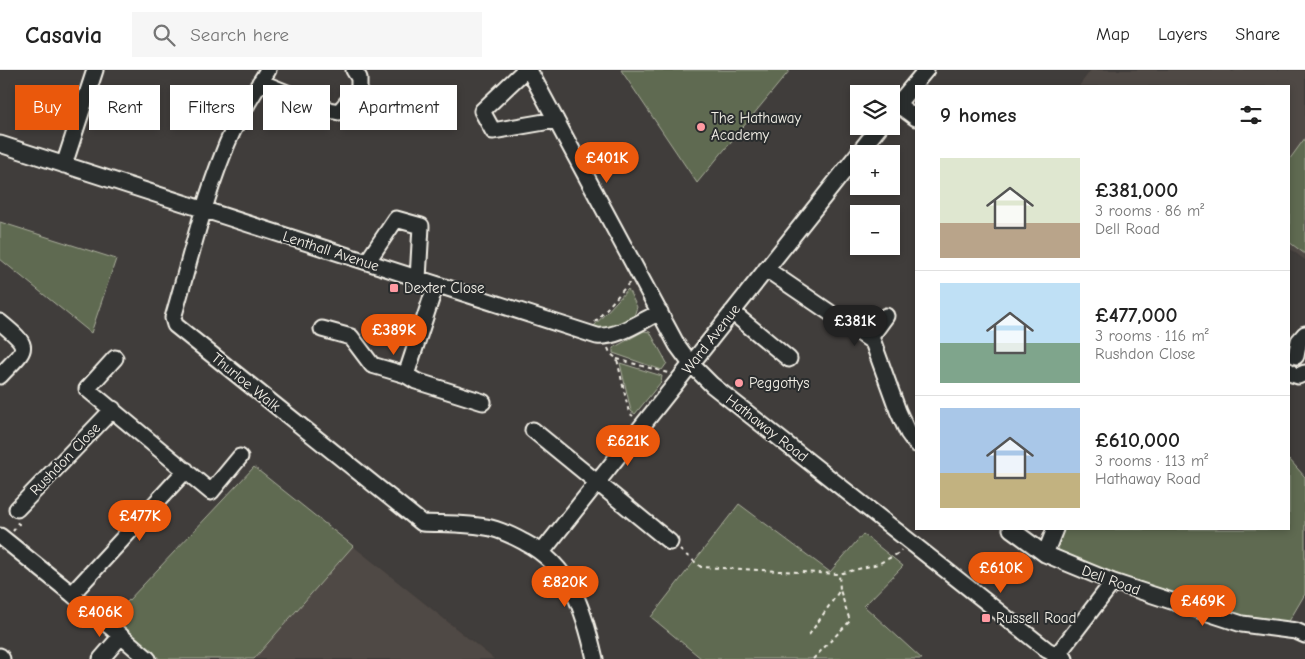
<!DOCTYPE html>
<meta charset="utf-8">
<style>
:root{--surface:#fff;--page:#f6f6f6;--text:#222;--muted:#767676;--line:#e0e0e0;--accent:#ea580c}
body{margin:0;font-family:"Comic Neue",sans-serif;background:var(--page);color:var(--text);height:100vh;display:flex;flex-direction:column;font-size:19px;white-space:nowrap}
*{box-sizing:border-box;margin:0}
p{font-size:16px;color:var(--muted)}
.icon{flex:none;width:28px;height:28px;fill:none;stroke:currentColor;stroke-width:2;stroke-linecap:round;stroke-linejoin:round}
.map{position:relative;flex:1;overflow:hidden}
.drawer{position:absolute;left:915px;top:15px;width:375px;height:445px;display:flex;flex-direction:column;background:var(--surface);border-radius:0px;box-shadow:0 2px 8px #0003}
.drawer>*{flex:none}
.hud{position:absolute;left:15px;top:15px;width:475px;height:45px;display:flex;gap:10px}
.buttons{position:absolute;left:850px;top:15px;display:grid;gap:10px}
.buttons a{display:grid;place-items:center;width:50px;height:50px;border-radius:0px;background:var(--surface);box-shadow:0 2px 8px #0003;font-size:25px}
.price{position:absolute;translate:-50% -42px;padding:0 11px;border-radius:18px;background:var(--accent);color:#fff;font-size:16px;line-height:32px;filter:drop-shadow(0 1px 2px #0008)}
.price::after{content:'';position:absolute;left:50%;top:30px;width:15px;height:11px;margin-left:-8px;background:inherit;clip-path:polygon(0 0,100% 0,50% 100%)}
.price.selected{background:#222;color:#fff}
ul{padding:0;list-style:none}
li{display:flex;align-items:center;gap:15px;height:125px;padding:0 25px}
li+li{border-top:1px solid var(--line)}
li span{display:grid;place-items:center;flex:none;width:140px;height:100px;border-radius:0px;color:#555}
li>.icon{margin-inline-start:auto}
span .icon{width:60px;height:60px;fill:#fffc;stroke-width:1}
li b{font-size:21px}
h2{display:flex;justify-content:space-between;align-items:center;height:60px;padding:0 25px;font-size:21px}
.tag{padding:0 18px;border-radius:0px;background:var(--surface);box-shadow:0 2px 8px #0003;font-size:18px;line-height:45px}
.tag.selected{background:var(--accent);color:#fff}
header{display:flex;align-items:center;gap:30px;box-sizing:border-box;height:70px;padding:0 25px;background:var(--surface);border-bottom:1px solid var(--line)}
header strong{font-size:24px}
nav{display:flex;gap:28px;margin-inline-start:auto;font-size:18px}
.search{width:350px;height:45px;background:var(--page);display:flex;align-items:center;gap:12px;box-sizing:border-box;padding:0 18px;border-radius:0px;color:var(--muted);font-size:19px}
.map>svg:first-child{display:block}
.built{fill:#4f4844}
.green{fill:#5f6a51;stroke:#aaae9c}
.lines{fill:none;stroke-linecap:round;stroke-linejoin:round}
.minor-casing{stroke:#f4f1e8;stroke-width:19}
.path{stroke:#f4f1e8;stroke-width:2;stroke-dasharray:4 4;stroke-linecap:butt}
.minor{stroke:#2a2d2e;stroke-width:15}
.poi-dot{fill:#ff9aa2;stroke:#2a2d2e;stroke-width:2}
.labels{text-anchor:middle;stroke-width:4;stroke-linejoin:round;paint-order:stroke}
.poi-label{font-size:15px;fill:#f4f1e8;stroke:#2a2d2e;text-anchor:start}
.street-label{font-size:15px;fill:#f4f1e8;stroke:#2a2d2e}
</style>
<header>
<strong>Casavia</strong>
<div class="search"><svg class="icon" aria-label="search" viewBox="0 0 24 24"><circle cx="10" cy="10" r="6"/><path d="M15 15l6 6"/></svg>Search here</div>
<nav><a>Map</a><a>Layers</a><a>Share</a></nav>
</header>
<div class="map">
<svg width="1305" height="589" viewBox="0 0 1305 589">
<rect width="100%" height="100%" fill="#403d3b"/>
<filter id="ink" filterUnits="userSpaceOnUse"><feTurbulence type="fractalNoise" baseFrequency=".02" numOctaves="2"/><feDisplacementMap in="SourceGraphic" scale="10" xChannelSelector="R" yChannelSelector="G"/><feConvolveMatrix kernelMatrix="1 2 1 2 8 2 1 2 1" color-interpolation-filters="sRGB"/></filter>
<g filter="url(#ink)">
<path class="built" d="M1091 0H1230L1233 2 1235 0H1305V190L1289 178V16H1079Z
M353 476 494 589H254Z"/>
<path class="green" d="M621 0H790L697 113Z
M1305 68V184L1289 172V90Z
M0 152 116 189 91 263 0 189Z
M628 219 637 237 634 246 605 261 593 257Z
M644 261 650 262 667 293 662 300 613 283V278Z
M620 293 662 306 661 312 635 344 631 341Z
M1289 389 1305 407V524L1288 553 1243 547 1155 518 1058 482 1060 466 1065 459H1289Z
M254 397 353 476 254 589H160L112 548Z
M739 434 830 502 863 464 903 496 864 536 922 589H702L651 547Z"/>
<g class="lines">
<g class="minor-casing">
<path id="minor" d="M268 0C251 27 234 54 223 84 202 137 189 193 173 248L175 255 422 453C445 454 469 453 491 458 503 461 513 466 524 472 571 496 584 540 595 589
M525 0 482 41 493 61 556 50
M529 0 677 275 691 294 712 315 1047 580 1065 589
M260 12 329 40 339 42 359 18V8L354 0
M897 34 916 48
M891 42 926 0
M0 74 597 266C618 268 641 251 660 242
M64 95 95 0
M367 192 396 149 421 156 418 209
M766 199 873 272 898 341 908 363 916 374
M732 242 789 289
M0 252C33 279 27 277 0 306
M322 259 351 267 372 295 406 305 436 214
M869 269 886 246
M1296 286 1299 271 1305 264
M115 288 87 319 211 422 240 387
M1289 301 1292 304 1298 306 1305 303
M406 305 416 311 483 332
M533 360 670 472
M17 439 113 339
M1011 459 1045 484 1113 512 1242 554 1296 561 1305 565
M0 466 72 524 148 589
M542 482 880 56
M1045 484 1055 459
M72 524 186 400
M0 586 2 589
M101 589 121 566
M1054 589 1113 512"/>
</g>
<path class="path" d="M595 252 630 212
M608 278 610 283 617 289 629 343 633 346
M617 289 668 303
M13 461 19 454 16 452
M680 480 701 497 839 504 878 494 899 483 901 480
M809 565 840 520 839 504
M813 589 850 551 840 520"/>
<use href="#minor" class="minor"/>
</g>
</g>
<g class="poi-dot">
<circle cx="701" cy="57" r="5"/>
<rect x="389" y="213" width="10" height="10" rx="2.5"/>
<circle cx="739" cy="313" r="5"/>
<rect x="981" y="543" width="10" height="10" rx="2.5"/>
</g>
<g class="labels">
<g class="poi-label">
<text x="711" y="53">The Hathaway<tspan x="711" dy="17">Academy</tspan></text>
<text x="404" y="223">Dexter Close</text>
<text x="749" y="318">Peggottys</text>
<text x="996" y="553">Russell Road</text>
</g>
<g class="street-label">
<text transform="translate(331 181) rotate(18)" y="5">Lenthall Avenue</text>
<text transform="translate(711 269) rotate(-52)" y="5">Ward Avenue</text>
<text transform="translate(246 312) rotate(39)" y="5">Thurloe Walk</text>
<text transform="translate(767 358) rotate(38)" y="5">Hathaway Road</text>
<text transform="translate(65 389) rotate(-46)" y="5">Rushdon Close</text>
<text transform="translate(1111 510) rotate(20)" y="5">Dell Road</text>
</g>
</g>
</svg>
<div class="buttons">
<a><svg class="icon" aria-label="layers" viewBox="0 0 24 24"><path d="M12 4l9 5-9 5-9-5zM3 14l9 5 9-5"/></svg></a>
<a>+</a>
<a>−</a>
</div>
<b class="price" style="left:607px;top:114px">£401K</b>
<b class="price selected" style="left:855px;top:277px">£381K</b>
<b class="price" style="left:394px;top:286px">£389K</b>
<b class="price" style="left:628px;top:397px">£621K</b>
<b class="price" style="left:140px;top:472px">£477K</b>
<b class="price" style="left:1001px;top:524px">£610K</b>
<b class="price" style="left:565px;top:538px">£820K</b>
<b class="price" style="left:1203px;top:557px">£469K</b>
<b class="price" style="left:100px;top:568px">£406K</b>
<div class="hud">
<a class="tag selected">Buy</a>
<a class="tag">Rent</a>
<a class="tag">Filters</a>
<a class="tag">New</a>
<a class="tag">Apartment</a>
</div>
<section class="drawer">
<h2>9 homes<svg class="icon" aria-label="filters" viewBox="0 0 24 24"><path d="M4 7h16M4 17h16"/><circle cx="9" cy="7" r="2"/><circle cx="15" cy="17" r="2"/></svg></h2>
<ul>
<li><span style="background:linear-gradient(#dfe7d0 65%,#b9a48a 0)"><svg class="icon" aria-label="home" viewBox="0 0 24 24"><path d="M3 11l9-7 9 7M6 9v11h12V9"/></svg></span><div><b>£381,000</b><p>3 rooms · 86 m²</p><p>Dell Road</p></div></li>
<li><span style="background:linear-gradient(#bfe0f5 60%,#7fa58c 0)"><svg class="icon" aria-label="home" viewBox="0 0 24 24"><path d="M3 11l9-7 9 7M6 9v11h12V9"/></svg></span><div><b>£477,000</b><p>3 rooms · 116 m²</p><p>Rushdon Close</p></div></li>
<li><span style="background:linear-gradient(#a9c7e8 65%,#c2b280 0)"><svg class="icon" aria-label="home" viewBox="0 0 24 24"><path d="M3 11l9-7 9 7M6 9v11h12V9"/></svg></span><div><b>£610,000</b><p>3 rooms · 113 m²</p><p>Hathaway Road</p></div></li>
</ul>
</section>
</div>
